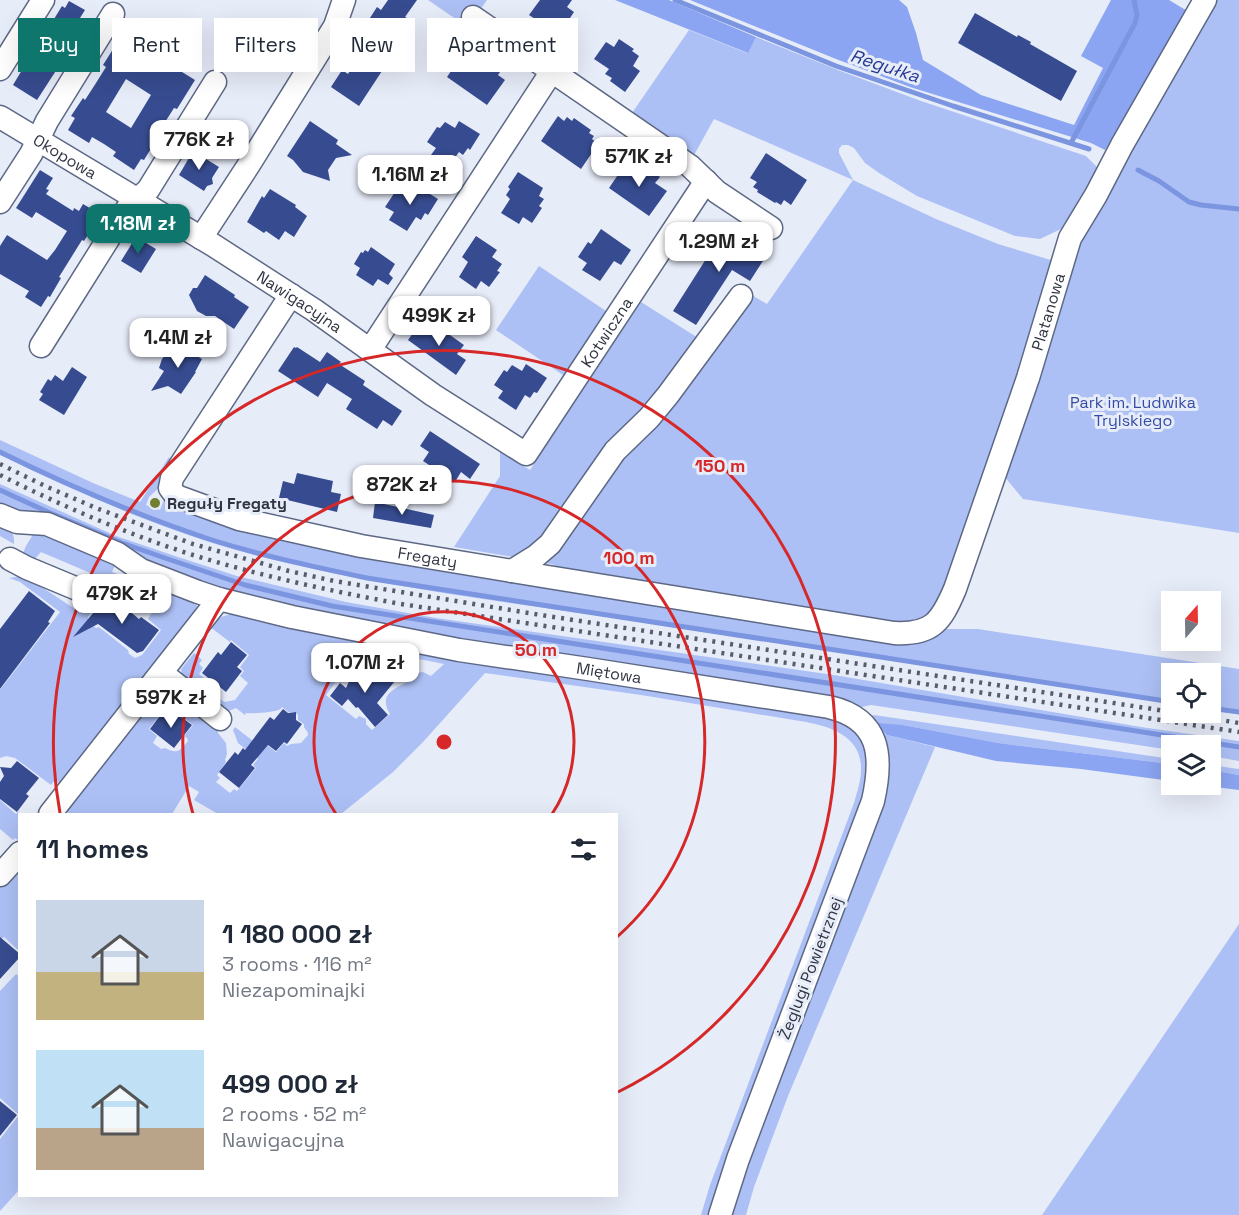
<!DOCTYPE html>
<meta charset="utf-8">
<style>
:root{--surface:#fff;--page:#f2f2f3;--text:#1f2937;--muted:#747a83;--accent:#0f766e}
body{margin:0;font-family:"Space Grotesk",sans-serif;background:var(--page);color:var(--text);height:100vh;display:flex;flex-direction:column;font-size:22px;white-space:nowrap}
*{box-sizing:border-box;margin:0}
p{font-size:20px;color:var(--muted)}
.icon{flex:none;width:33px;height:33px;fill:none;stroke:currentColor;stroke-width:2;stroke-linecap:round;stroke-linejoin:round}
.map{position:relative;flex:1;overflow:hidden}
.sheet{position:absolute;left:18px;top:813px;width:600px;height:384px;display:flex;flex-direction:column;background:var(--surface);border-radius:0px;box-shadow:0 6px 24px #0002}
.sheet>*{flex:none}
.top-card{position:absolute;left:18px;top:18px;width:600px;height:54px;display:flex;gap:12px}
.needle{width:39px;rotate:20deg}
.fabs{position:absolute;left:1161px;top:591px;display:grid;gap:12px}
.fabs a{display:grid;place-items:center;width:60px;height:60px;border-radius:0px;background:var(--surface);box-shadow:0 6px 24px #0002;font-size:30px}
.price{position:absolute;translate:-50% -51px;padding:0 14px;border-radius:12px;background:#fff;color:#222;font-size:20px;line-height:39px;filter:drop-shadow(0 2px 3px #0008)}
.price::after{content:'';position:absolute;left:50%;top:36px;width:18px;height:14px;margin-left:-9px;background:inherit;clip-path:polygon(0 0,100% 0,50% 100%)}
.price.on{background:var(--accent);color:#fff}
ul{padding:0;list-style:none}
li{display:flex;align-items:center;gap:18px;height:150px;padding:0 18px}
li span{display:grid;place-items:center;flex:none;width:168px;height:120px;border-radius:0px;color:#555}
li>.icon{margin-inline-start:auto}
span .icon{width:72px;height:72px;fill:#fffc;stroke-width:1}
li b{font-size:26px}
h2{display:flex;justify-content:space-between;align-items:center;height:72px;padding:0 18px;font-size:26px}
.tag{padding:0 21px;border-radius:0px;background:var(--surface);box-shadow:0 6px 24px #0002;font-size:21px;line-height:54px}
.tag.on{background:var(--accent);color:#fff}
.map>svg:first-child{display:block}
.green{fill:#adc0f5;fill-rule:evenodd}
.forest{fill:#8ba5f2}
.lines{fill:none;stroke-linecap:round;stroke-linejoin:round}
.stream{stroke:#7c95e0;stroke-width:5}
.building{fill:#374c90;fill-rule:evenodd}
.minor-casing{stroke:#5d6885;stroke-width:25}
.minor{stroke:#fff;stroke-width:22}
.rail{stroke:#595d6a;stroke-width:4.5;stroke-dasharray:3 6;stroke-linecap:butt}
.ring{fill:none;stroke:#d62828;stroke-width:3}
.poi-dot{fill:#71802f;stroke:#e7ecf9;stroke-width:2}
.labels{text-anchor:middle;stroke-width:6;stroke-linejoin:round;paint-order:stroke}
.street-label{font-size:16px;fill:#303441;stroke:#e7ecf9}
.park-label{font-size:16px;fill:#364da6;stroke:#e7ecf9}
.poi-label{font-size:16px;font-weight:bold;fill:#303441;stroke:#e7ecf9;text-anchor:start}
.water-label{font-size:18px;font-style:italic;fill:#263990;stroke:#e7ecf9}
.centre{fill:#d62828;stroke:#e7ecf9;stroke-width:3}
.ring-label{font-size:18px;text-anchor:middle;font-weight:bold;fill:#d62828;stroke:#e7ecf9;stroke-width:6;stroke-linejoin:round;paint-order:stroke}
</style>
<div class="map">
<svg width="1239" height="1215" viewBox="0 0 1239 1215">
<rect width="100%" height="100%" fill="#e7ecf9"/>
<path class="green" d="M428 0H487L480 10 466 26Z
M1212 0H1239V533L1023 499 1004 476 1074 247 1132 151 1128 148Z
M689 30 747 53 756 37 838 70 921 101 1086 156 1099 169 1084 201 1061 229 1040 239 1015 236 917 196 879 173 865 163 854 148 848 145H842L839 149V153L853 180 936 219 998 244 1054 261 988 465 943 596 930 615 909 624 550 570 555 565 541 562 750 294 767 304 853 180 714 119 693 157 630 116Z
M539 266 609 313 566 377 496 330Z
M641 302 703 341 562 520 519 558 454 547 500 476V452L530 470Z
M0 440 93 483 140 502 169 457 171 460 161 486 149 497 146 505 160 510 165 497 918 643 929 641 943 629H978L1239 669V714L1211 710 1210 674H1172L1171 704C994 676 817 649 640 622 516 603 392 589 270 559 176 536 87 497 0 455Z
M0 484 116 536 178 557 237 576 346 602 436 618 834 675 1141 727 1239 741V761L1211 756 1210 746H1172L1171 750 871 705 857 708 530 652 244 597 0 508Z
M0 520C9 527 15 532 14 544L0 536Z
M35 531 116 563 112 572 131 579 134 577 138 578 125 603 108 592 88 617 89 623 96 628 99 627 128 650 129 654 135 658 142 655 161 630 148 619 166 589 196 603 198 609 59 792 55 788 59 783 55 780 51 785 15 758 6 756 0 758V690L60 612 20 582 9 578 23 576 37 584 78 611 97 585 103 589 108 580 103 577 102 578 41 552 33 561 22 555 26 546Z
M234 613 387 644 388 654C382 661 373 659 364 659L352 671H349L341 683 337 680 326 695 356 719 359 716 366 719V724L372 730 390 714C374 688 408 688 416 673L423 672 431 676 444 664 409 657 415 650 829 715 854 729 865 745 868 787 714 1215H701L710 1185 854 803C857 792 861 781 861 770 862 737 832 727 806 722L641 695 485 673 423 742 393 772 341 814H218L194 800 199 792 189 786 172 814H68V808L159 690 176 689 218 723V733L226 743 227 754 225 760 226 762 217 775 220 778 216 782 230 793 234 789 237 791 256 768 253 765 258 759 238 743 233 730 235 727 253 741 256 737 276 752 284 743 287 746 291 744 301 743 308 735V733L304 727V724L298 720V715L294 712H288L282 707C281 708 280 710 278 710 275 712 250 714 246 713L245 715 236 708 222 714 183 683 181 669 194 653 202 660 199 664 203 668 199 674 213 685 209 690 224 702 235 700 248 683 240 676 244 671 240 667 249 655 231 640 230 642 210 627 221 617ZM160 696 165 699 167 705 193 725 184 736 187 738 188 741C179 752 177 754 165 748L161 749 153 743 157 736 149 729 162 712 152 705Z
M874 715 1171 759V764L997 743 903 725 887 735 935 747 788 1096 754 1187 746 1215H727L882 796 870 717Z
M1210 765 1239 769V775L1211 770Z
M0 800 16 814 18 812 21 814H20L19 841 15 838 13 840 0 829Z
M19 863V951L4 937 0 940V886Z
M1239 924V1215H1042Z
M16 974 20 977 19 1115 0 1098V991Z
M19 1115V1190L0 1211V1139Z"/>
<path class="forest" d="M615 0H669L756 37 748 53Z
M690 0H899L907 7 916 33 923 60 981 95 1074 125 1103 68 1081 56 1111 0H1169L1189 12 1115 142 1111 140 1105 150 1091 143 910 87 836 59Z
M877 723 903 725 998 743 1171 764V781L1081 769 996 761 887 735Z
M1211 770 1239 775V790L1199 785 1210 784Z"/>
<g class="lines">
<path class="stream" d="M675 0 836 66 953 106 1089 149
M1071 143 1135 23 1137 15 1134 0
M1138 170 1159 181 1189 202 1201 205 1239 209
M0 452C69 486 139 516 212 540 263 556 315 567 367 578L1172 702
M0 490 48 512 122 543 162 557 245 585 332 606 1239 747
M1210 708 1239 712"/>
</g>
<path class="building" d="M388 0H417L405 17 407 18 403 25 404 26 395 40 368 21 377 7 381 10Z
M540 0H572L567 7 574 12 568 21 575 26 561 47 545 36 547 34 541 29 544 25 529 15Z
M69 1 85 10 80 18 83 19 79 27H80L73 39 68 36 64 44 35 50 62 6 65 8Z
M975 13 1017 37 1018 35 1031 42 1030 44 1077 71 1061 101 958 43Z
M122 35 195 80 177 109 174 108 153 141 155 142 144 160 141 159 134 170 113 156 116 152 104 144 92 137 89 143 68 130 75 118 71 116 83 98 85 100 96 83 106 67 103 65ZM126 79 151 95 131 128 106 112Z
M619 39 634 49 632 51 639 56 633 66 640 71 625 92 610 81 612 78 605 74 609 69 594 59 606 42 614 47Z
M34 50 59 66 37 100 13 85Z
M464 52 476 60 480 53 498 65 496 68 500 72 498 75 505 80 487 105 447 77Z
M360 56 382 71 359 106 331 87 342 70 348 74Z
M558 116 564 121 567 117 572 121 574 118 591 130 589 133 594 136 592 139 598 144 581 169 541 141Z
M310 121 338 140 336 144 352 155 336 158 328 170 330 181 303 172 293 160 287 156Z
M459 121 480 134 470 150 468 148 463 155 459 152 449 166 431 155 436 148 427 142 437 127 440 128 445 122 455 128Z
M193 151 219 167 212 178 213 184 207 186 204 191 179 175Z
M766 153 807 180 791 205 784 200 781 205 776 202 775 203 757 192 758 190 753 187 757 182 750 178Z
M626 163 638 171 642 165 660 177 655 183 667 191 649 216 609 188Z
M40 170 53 178 46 189 49 190 46 194 73 211 74 208 79 211 83 204 98 213 94 221 96 222 84 241 82 240 59 277 61 278 50 297 48 296 41 307 25 297 29 291 0 274V246L7 235 47 260 55 250 67 231 36 212 32 218 16 208Z
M518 172 543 188 539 196 544 199 539 206 542 208 532 223 523 217 519 224 501 213 510 199 506 195 510 189 508 187Z
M402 186 412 193 417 186 438 199 428 215 425 213 421 220 416 217 407 231 389 220 394 212 385 207 395 192 398 193Z
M270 189 296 205 295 207 307 216 294 237 285 231 279 240 266 231 264 233 247 222 262 196 264 198Z
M727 226 757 246 755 249 766 256 750 281 732 270 696 325 673 311Z
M601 229 631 250 621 265 614 261 600 281 582 270 587 263 578 257 588 242 591 244Z
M476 236 497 250 492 257 502 264 497 271 500 272 489 287 481 281 476 289 459 277 468 262 462 257Z
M136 237 156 249 141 273 121 261Z
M371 247 395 264 389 274 393 278 388 285 378 279 373 286 356 275 360 268 354 264 361 252 363 253 365 250 368 252Z
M205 275 235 295 234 297 249 307 234 329 215 316H206L197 311 189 295 193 288H197Z
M433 323 464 345 457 354 466 360 456 375 408 340 418 326 427 332Z
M177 344 202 359 195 372H196L181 394 168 386 151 391 164 371 159 368 162 359 166 354 173 351Z
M294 347 296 348 297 347 320 362 327 352 341 362 339 364 365 381 363 385 402 411 392 426 383 420 377 429 346 409 352 399 327 383 318 397 278 371Z
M526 364 547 378 537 393 534 392 530 398 525 395 516 410 498 398 503 391 494 385 504 370 507 372 512 365 522 371Z
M72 367 87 377 64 415 39 400 43 394 40 392 48 379 51 381 55 375 63 381Z
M430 431 480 464 470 479 461 472 455 482 423 461 429 452 420 446Z
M297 473 333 481 331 492 341 494 337 512 279 498 283 481 294 484Z
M375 502 434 515 431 528 373 518Z
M29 591 55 611 48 622 50 623 0 689V629Z
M109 594 139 619 141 617 159 630 143 651 137 653 98 624 73 637Z
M231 642 247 655 237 667 242 671 226 692 202 673 218 652 221 655Z
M362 667 376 678 381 670 395 681 377 703 388 715 375 727 358 707 356 708 348 699 342 706 330 696 340 683 346 688 352 675 354 676Z
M283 709 288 713 296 712V720L302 724 287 744 284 742 276 751 268 745 251 765 255 768 239 788 219 772 235 752 238 755 243 748 245 750 270 717 274 720Z
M162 713 171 721 177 714 192 725 174 748 150 729Z
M17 761 39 778 26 794 29 796 17 812 0 799V782L4 776 0 767 11 768Z
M0 937 20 954V957L0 979Z
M0 1101 17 1115 0 1136Z"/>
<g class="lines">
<g class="minor-casing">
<g id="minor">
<path d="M473 17 690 166 717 192 771 228"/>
<path d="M0 69 43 0"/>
<path id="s1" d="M0 117 213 245 314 310 433 395 526 454 706 181"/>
<path d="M0 202 31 154 47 121 113 14"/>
<path d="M201 238 250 163 335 26 344 0"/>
<path id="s2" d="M291 295 172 478 170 488 176 496 239 519 361 546 542 576 894 633C932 635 941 622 955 589L1028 378 1070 238 1096 195 1122 145 1205 0"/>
<path d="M41 346 127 209 148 190 215 82"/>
<path d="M370 350 552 71"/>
<path id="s3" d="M0 515 17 522 47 524 118 554 141 570 198 592 219 599 292 617 459 650 588 669 829 707C881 719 883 757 873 801L738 1159 720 1215"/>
<path d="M10 559 27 568 87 593"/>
<path d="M512 571 536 556 550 544 615 451 649 418 668 395 741 296"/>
<path d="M162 673 220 719"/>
<path d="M50 814 219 599"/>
<path d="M0 875 20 853"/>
</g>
</g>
<use href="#minor" class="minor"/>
<path class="rail" d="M0 464 45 486 96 508 193 544 289 571 334 581 541 615 1172 712
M0 475C62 506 127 534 193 555 261 576 331 591 401 604L1239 732
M1173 712 1239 723"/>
</g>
<g class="ring">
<path d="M336 814A130 130 0 1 1 552 814"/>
<path d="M193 814A261 261 0 1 1 617 937"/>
<path d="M60 813A391 391 0 1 1 618 1092"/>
</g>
<circle class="poi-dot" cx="155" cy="503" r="6"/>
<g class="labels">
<g class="street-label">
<text dy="6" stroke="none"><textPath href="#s1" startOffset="76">Okopowa</textPath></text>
<text dy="6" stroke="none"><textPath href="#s1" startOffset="352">Nawigacyjna</textPath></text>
<text dy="6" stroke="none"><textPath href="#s2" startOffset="1346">Platanowa</textPath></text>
<text dy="6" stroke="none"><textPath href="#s1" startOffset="771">Kotwiczna</textPath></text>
<text dy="6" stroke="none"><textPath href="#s2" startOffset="498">Fregaty</textPath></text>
<text dy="6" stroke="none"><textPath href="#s3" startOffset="634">Miętowa</textPath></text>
<text transform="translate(810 968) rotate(-69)" y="6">Żeglugi Powietrznej</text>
</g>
<g class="park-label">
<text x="1133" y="408">Park im. Ludwika<tspan x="1133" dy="18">Trylskiego</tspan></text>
</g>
<g class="poi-label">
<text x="167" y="509">Reguły Fregaty</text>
</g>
<g class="water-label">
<text transform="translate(885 66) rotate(18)" y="6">Regułka</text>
</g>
</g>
<circle cx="444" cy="742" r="9" class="centre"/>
<g class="ring-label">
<text x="720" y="472">150 m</text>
<text x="629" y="564">100 m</text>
<text x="536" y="656">50 m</text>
</g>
</svg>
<div class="fabs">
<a><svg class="needle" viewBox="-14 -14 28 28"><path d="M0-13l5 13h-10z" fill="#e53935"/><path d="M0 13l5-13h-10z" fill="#747a83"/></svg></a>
<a><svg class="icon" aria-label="locate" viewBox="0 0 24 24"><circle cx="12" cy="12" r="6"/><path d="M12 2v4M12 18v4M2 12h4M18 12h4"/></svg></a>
<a><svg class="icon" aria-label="layers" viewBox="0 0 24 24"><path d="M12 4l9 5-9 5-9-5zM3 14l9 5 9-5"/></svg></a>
</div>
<b class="price" style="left:199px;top:171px">776K zł</b>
<b class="price" style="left:639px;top:188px">571K zł</b>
<b class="price" style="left:410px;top:206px">1.16M zł</b>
<b class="price on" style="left:138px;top:255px">1.18M zł</b>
<b class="price" style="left:719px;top:273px">1.29M zł</b>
<b class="price" style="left:439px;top:347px">499K zł</b>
<b class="price" style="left:178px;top:369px">1.4M zł</b>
<b class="price" style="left:402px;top:516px">872K zł</b>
<b class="price" style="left:122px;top:625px">479K zł</b>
<b class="price" style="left:365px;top:694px">1.07M zł</b>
<b class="price" style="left:171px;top:729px">597K zł</b>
<div class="top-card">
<a class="tag on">Buy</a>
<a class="tag">Rent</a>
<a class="tag">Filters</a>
<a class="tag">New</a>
<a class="tag">Apartment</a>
</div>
<section class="sheet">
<h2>11 homes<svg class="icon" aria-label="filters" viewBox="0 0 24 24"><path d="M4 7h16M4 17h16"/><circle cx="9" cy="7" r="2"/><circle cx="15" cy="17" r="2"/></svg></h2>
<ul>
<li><span style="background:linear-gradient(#c9d6e8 60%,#c2b280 0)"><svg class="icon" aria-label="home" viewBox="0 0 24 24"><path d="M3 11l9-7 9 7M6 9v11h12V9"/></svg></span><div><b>1 180 000 zł</b><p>3 rooms · 116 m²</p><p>Niezapominajki</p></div></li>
<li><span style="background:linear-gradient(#bfe0f5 65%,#b9a48a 0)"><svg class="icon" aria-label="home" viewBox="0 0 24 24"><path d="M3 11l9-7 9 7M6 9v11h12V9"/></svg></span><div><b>499 000 zł</b><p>2 rooms · 52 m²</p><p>Nawigacyjna</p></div></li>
</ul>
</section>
</div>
